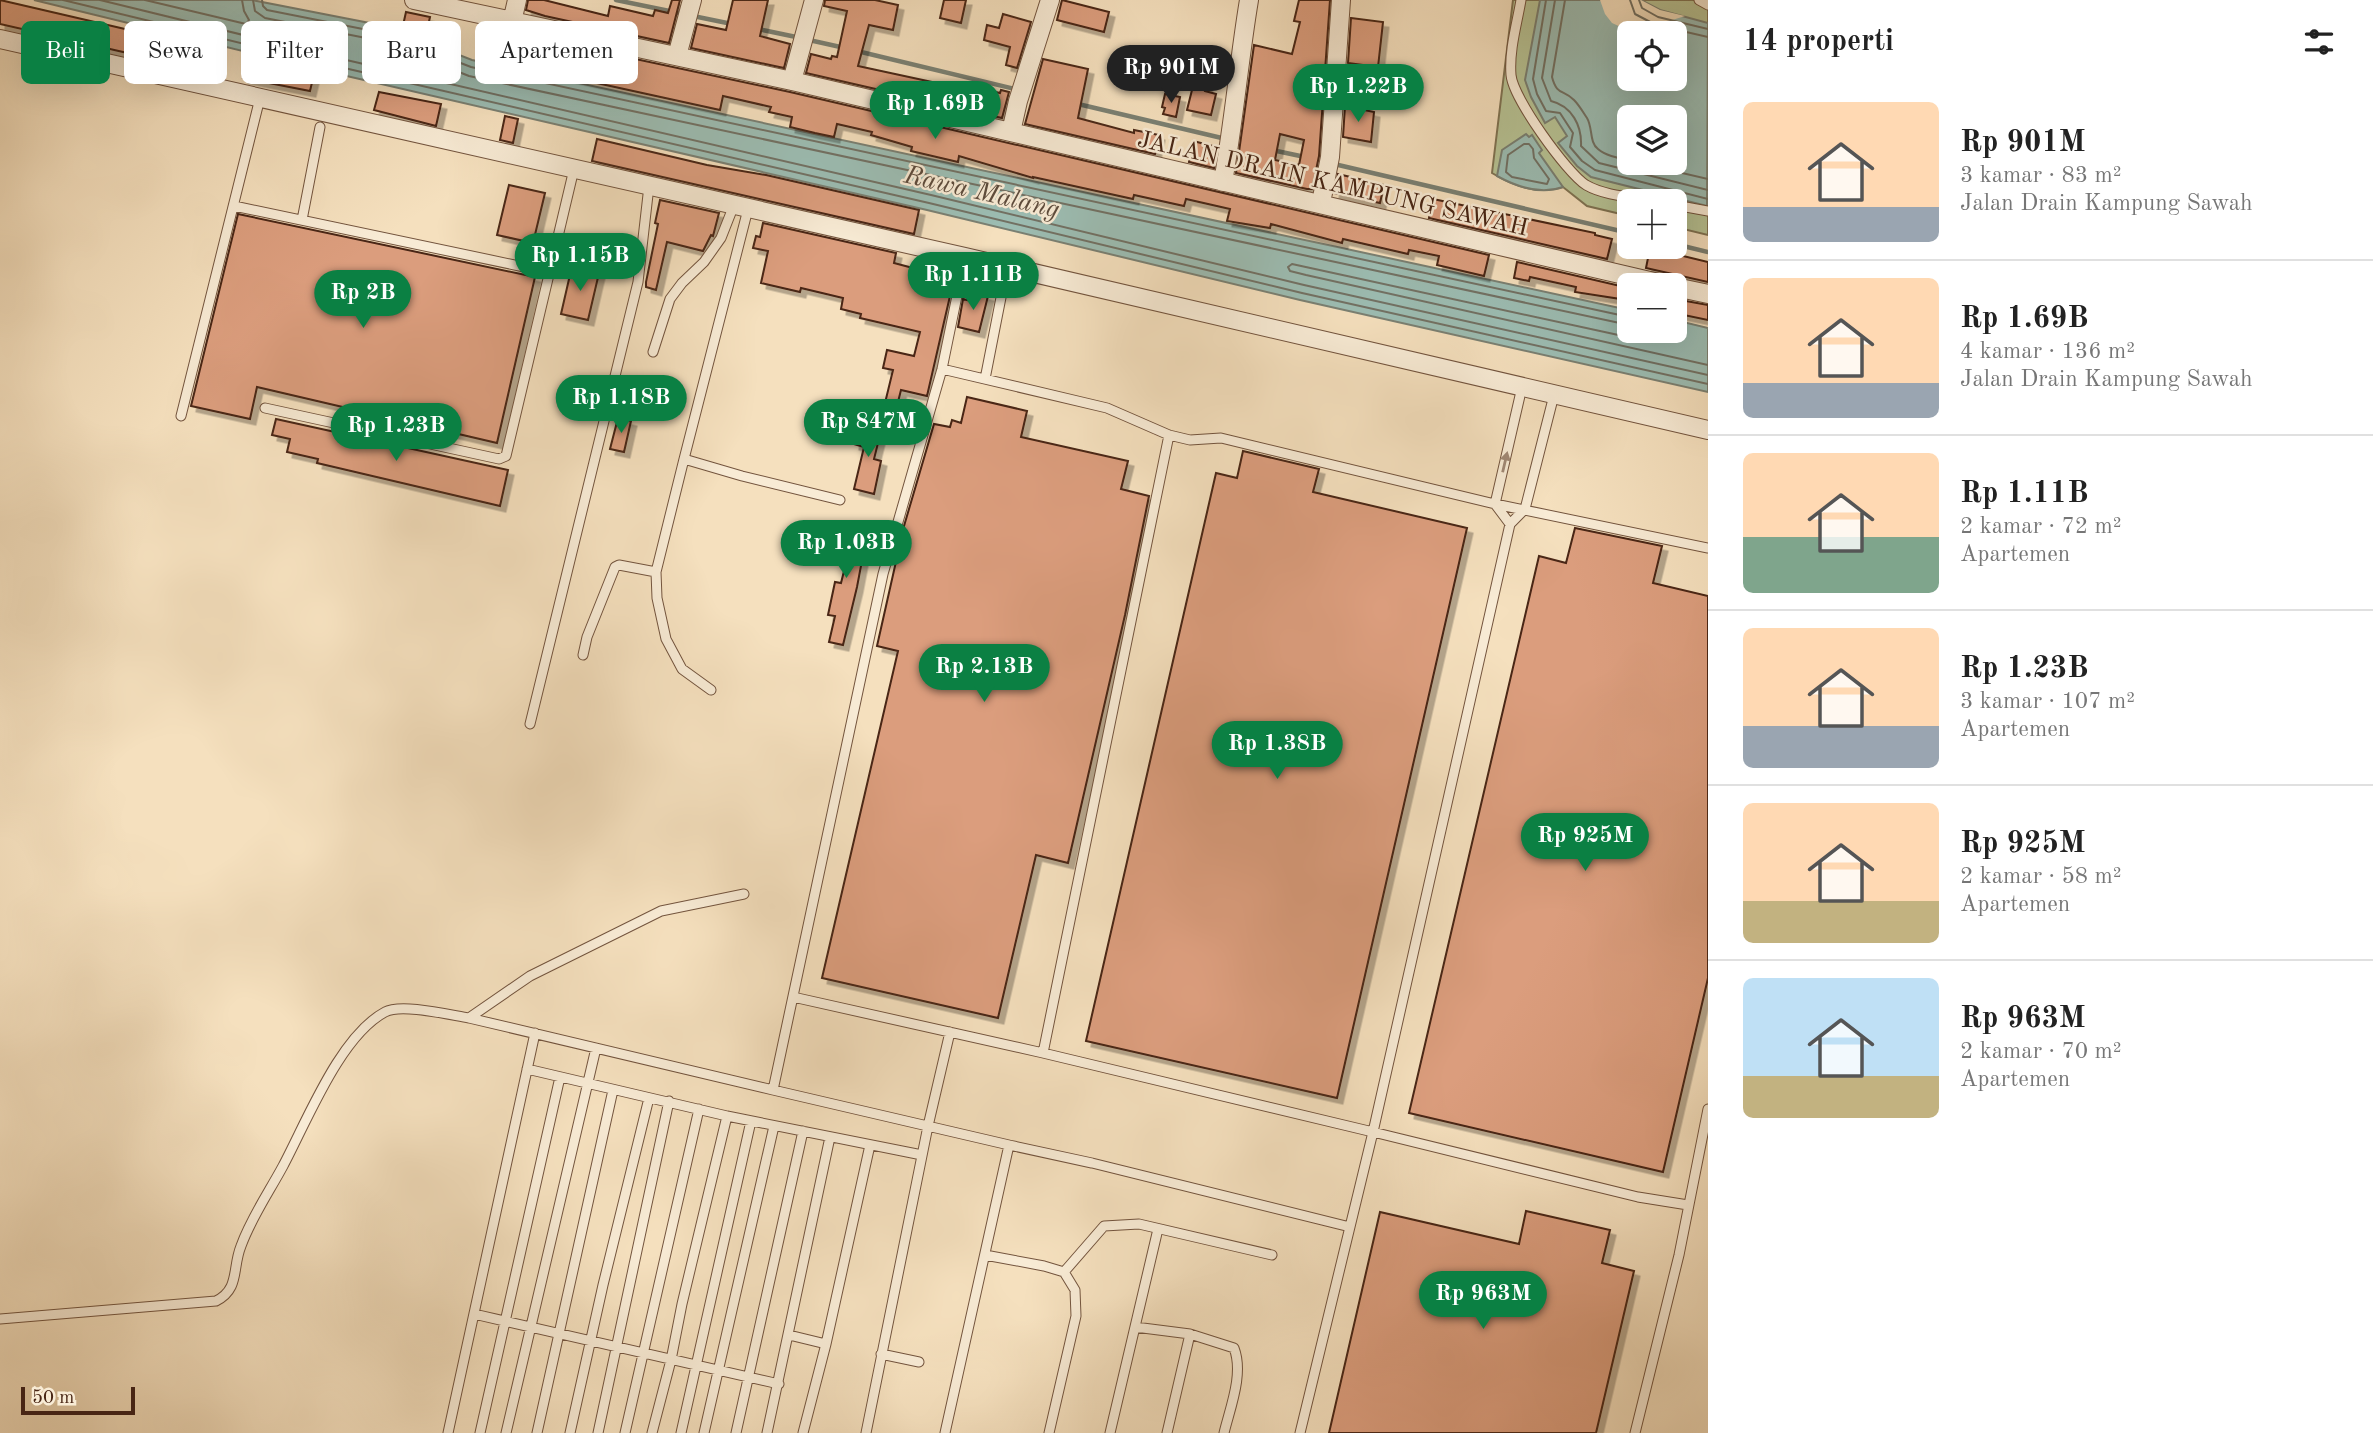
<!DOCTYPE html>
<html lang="id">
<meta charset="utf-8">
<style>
:root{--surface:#fff;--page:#f2f2f2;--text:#222;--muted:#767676;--line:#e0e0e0;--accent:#0b8043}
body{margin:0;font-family:"Old Standard TT",serif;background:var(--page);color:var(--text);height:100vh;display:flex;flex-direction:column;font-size:26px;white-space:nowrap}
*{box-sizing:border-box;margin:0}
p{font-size:23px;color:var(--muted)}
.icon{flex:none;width:38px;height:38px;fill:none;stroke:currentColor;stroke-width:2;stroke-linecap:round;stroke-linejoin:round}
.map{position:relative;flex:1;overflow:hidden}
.drawer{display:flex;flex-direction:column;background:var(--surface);width:665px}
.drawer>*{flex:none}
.banner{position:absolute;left:21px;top:21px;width:665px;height:63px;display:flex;gap:14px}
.fabs{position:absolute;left:1617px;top:21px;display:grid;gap:14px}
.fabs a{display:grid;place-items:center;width:70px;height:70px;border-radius:10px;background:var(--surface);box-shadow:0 7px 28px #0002;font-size:35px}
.scale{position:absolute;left:21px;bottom:18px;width:114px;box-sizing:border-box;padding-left:7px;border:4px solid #482514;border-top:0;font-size:19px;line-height:24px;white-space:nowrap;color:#482514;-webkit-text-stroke:5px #f8ebd5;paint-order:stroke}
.price{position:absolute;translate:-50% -60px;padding:0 16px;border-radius:24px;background:var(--accent);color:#fff;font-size:23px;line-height:46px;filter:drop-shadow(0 2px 4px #0008)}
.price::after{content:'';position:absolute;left:50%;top:42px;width:21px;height:16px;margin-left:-10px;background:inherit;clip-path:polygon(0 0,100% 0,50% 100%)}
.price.selected{background:#222;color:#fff}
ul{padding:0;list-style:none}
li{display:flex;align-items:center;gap:21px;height:175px;padding:0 35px}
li+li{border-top:2px solid var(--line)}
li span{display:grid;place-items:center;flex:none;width:196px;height:140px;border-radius:10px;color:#555}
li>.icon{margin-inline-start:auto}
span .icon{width:84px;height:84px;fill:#fffc;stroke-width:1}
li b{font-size:30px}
h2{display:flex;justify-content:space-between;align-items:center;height:84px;padding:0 35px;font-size:30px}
.pill{padding:0 24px;border-radius:10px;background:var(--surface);box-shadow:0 7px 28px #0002;font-size:24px;line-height:63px}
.pill.selected{background:var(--accent);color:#fff}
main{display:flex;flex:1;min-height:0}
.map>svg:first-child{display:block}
.green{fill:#b7c395;stroke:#807454;stroke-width:2;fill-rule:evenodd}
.water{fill:#9cbdb3;stroke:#7a8073;stroke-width:2;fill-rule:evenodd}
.pier{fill:#f5e0be}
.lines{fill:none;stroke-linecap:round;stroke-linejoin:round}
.shore{stroke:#727164;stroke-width:2}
.stream{stroke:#7a8073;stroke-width:4.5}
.building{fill:#db9d7d;stroke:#482514;stroke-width:2;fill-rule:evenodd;filter:url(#shadow)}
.lane-casing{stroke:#73543e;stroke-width:11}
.street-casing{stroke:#73543e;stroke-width:20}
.lane{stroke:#f8ebd5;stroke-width:9}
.street{stroke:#f8ebd5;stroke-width:18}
.oneway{fill:#a08874}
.labels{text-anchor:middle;stroke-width:5;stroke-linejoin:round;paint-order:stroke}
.street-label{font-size:24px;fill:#482514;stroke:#f8ebd5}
.water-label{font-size:26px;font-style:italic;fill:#5d4b3c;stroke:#f8ebd5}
</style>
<main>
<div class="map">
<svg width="1708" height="1433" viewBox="0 0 1708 1433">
<defs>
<filter id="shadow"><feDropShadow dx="5.5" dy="5.5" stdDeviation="0" flood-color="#0004"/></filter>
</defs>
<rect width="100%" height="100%" fill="#f5e0be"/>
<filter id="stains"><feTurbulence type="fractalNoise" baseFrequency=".00286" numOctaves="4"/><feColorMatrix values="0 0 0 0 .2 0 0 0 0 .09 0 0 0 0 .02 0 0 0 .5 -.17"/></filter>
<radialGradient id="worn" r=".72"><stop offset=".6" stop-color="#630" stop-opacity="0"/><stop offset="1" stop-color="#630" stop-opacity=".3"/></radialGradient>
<path class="green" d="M1513 0H1708V235L1675 227V201H1629V216L1587 206 1563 187C1538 195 1513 186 1492 173ZM1629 33H1675V79H1629ZM1629 117H1675V163H1629Z"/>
<path class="water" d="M34 0H252L385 26 472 60 1629 310V331H1675V320L1708 328V392L1300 300 927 210 325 71Z
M1540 0H1641L1660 10 1708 23 1707 206 1591 177 1577 166 1558 143 1567 136 1555 117 1545 123 1531 97 1525 80ZM1629 33H1675V79H1629ZM1629 117H1675V163H1629Z
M1526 134 1529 137 1532 135 1542 150 1539 153 1563 187C1541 195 1517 187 1497 176L1502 150Z"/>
<path class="pier" d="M1600 0H1641L1660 10 1685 16 1647 28 1633 30 1623 28 1612 23 1605 14Z"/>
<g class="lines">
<path class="shore" d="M63 0 327 64 929 203 1302 293 1708 384
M100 0 329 56 931 195 1304 285 1708 375
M145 0 246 24 249 20 244 11 242 0
M253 0 255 11 265 18 381 41 469 76 1629 325
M262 0 263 6 267 10 383 33 471 67 1629 317
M1546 0 1533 79 1537 94 1546 111 1560 113 1573 133 1570 147 1582 161 1595 170 1708 199
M1555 0 1542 78 1551 101C1572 106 1582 126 1581 146L1599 163 1708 190
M1565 0 1552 77C1557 96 1563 89 1574 100 1579 105 1583 112 1587 118 1593 128 1589 142 1598 149 1606 156 1619 158 1629 160
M1630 0 1635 14 1656 25 1708 37
M1639 0 1642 8 1658 17 1708 29
M1524 144H1529L1533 149 1534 158 1549 179 1547 184 1512 177 1506 172 1508 155Z
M1639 163 1708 179
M1644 331 1634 335 1623 336 1292 264 1288 267 1290 271 1306 275 1708 365"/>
<path class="stream" d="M616 0 684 14
M693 16 732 24
M758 29 801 38
M809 40 845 48
M857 51 1019 90
M1078 104 1226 139
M1272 150 1305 157
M1334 164 1629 233
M1675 244 1708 252"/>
</g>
<path class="building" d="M0 0 194 45 189 67 0 24Z
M528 0H544L608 16 610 6 653 16 655 10 668 13 672 0H680L669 43 545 16 526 10Z
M733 0H768L760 36 790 44 784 68 691 48 697 24 726 30Z
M825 0H875L898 5 893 30 869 25 858 66 946 85 970 89V86L1000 93 1001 90 1009 92 1002 118 806 73 811 54 831 59 832 56 837 57 847 11 824 6Z
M944 0H966L961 23 940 18Z
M1062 0 1109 12 1104 32 1057 20Z
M1299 0H1330L1319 156 1312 189H1307L1236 173 1254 45 1292 54 1300 22 1294 21ZM1280 134 1304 140 1299 165 1275 160Z
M406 12 430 17 426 35 402 30Z
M1003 14 1031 22 1017 68 1006 65 1010 47 984 40 987 25 999 28Z
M1351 18 1383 22 1378 67 1348 63Z
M486 27 790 92 1489 255 1484 276 1437 265 1439 256 1409 250 1408 254 1343 239 1342 243 1271 224 1270 228 1227 221 1230 209 1186 199 1184 206 1134 195 1133 199 1033 177V178L959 156 958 162 911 151 912 147 871 135 872 132 837 124 834 137 815 133 790 127 792 117 769 112 771 107 723 96 720 110 519 66 503 63V66L479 61Z
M248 58 314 74 310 91 243 78Z
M1043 59 1088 69 1078 118 1134 133V130L1159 135 1155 154 1025 124Z
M1195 78 1208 81 1205 91 1216 94 1211 115 1187 110Z
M379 92 441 104 436 126 374 110Z
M1165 94 1180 97 1176 117 1163 114 1165 108 1162 107Z
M1345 106 1374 112 1371 142 1343 137Z
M505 116 518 119 513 143 500 140Z
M597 139 707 165 766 175 919 210 914 234 592 161Z
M1193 141 1217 147 1214 168 1189 162Z
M1338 174 1384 185 1380 203 1334 193Z
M509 185 545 193 533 243 497 235Z
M1433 199 1595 233V235L1612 239 1607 259 1429 218Z
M660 200 719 213 713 236 711 235 703 251 667 242 656 290 646 287V282L658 224 655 223Z
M238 214 535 277 497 443 257 387 250 419 191 406Z
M763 223 896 253 894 263 932 273 928 291 950 296 927 396 901 390 897 406 885 403 893 370 883 368 887 350 914 356 920 332 860 318 861 314 841 309 843 298 801 288 800 292 761 283 768 251 753 248 756 236 760 237Z
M1650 248 1708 262V282L1646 268Z
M1517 262 1629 288 1627 300 1575 292 1576 287 1530 277 1529 281 1514 278Z
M572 266 599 273 588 320 561 314Z
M973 292 988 296 979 332 958 327 963 299 971 301Z
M1675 299 1708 305V320L1679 314 1680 311 1675 310Z
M967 397 1027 411 1021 437 1128 461 1121 489 1149 496 1125 615 1068 863 1036 855 998 1018 822 978 898 651 877 646 904 526 934 424 950 427 952 420 961 423Z
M618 418 631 421 624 452 610 449Z
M276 419 508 470 500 506 317 463 318 459 287 452 290 439 272 435Z
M858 425 881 431 874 459 881 461 874 494 854 489 864 447 854 444Z
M1243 451 1319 469 1313 492 1467 528 1337 1098 1086 1041 1216 473 1237 478Z
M837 527 867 534 857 587 843 645 829 642 835 616 828 615 835 582 841 583 847 559 830 555Z
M1575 528 1662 546 1653 583 1708 596V978L1663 1172 1409 1113 1539 556 1566 563Z
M1526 1211 1610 1230 1602 1263 1634 1271 1596 1433H1329L1380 1212 1519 1244Z"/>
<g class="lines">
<g class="lane-casing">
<path id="lane" d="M1521 0C1517 24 1509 50 1511 75 1513 98 1566 172 1586 185 1605 196 1633 197 1655 201
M1699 0 1708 5
M1675 205 1708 211
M234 206 548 272
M748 209 684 459 742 476 840 500
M302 220 320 127
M965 257 942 369 883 574 773 1090 1009 1145
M653 352 670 299 682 283 704 262 721 238 734 205
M942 369 1107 408 1169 435 1190 440 1221 438 1495 504 1708 548
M985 379 1007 267
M1554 395 1525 509 1510 524 1373 1132 1638 1197 1688 1205
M265 408 499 459 506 456 574 169
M181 416 260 98
M1169 435 1043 1053 1373 1132 1300 1433
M684 459 656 572 657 598 666 639 682 669 711 690
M1510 524 1495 504 1522 387
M583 655 587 637 615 567 619 565 656 572
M530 724 638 282 649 186
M744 894 661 911 530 976 469 1018 773 1090
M793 997 1043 1053
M527 1069 727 1116 922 1155
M985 1255 1044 1266 1064 1272 1075 1290 1076 1316 1049 1433
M1064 1272 1104 1226 1139 1224 1272 1255
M474 1314 779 1384
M0 1319 216 1301C240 1289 232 1268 241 1246 251 1218 269 1192 283 1166 307 1121 340 1036 385 1012 401 1003 450 1015 469 1018
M1135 1327 1190 1334 1167 1433
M1190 1334 1234 1348C1244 1374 1230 1408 1224 1433
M789 1335 826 1344
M881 1354 919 1362
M448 1433 535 1033
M480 1433 560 1077
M506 1433 596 1048
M537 1433 613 1090
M570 1433 603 1285 649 1098
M598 1433 669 1101
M625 1433 699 1109
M652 1433 671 1360 682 1304 727 1116
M681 1433 751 1121
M704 1433 774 1126
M736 1433 803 1131
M767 1433 830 1137
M803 1433 826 1344 870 1145
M866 1433 928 1126 950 1032
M945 1433 1009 1145 1092 1163 1350 1227
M1110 1433 1158 1229
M1635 1433 1679 1255 1708 1109"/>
</g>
<g class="street-casing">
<path id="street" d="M414 0 792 81 1667 285
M512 22 517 0
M0 39 965 257 1708 430
M677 56 692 0
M792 81 814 0
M1011 132 1018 101 1050 0
M1223 182C1234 121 1239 60 1249 0
M1321 203 1330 157 1341 0
M1675 287 1708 294"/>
</g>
<use href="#lane" class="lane"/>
<use href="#street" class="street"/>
</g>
<defs><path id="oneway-solid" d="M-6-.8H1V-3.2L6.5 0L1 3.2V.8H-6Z" transform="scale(1.75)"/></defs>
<use class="oneway" href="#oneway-solid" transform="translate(1505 462) rotate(-77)"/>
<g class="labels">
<g class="street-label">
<text transform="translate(1333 183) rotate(13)" y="8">JALAN DRAIN KAMPUNG SAWAH</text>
</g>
<g class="water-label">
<text transform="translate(982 191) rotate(13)" y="9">Rawa Malang</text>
</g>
</g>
<rect width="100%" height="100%" filter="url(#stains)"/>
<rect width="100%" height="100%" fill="url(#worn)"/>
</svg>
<div class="fabs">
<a><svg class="icon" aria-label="locate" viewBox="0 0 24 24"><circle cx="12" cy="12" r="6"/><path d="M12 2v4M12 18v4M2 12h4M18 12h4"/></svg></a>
<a><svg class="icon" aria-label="layers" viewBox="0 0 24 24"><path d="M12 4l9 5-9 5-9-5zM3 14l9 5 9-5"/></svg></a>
<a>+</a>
<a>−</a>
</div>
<div class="scale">50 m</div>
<b class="price selected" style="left:1171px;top:105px">Rp 901M</b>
<b class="price" style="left:1358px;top:124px">Rp 1.22B</b>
<b class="price" style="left:935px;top:141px">Rp 1.69B</b>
<b class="price" style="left:580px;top:293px">Rp 1.15B</b>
<b class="price" style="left:973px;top:312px">Rp 1.11B</b>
<b class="price" style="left:363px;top:330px">Rp 2B</b>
<b class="price" style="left:621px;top:435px">Rp 1.18B</b>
<b class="price" style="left:868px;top:459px">Rp 847M</b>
<b class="price" style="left:396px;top:463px">Rp 1.23B</b>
<b class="price" style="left:846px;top:580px">Rp 1.03B</b>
<b class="price" style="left:984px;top:704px">Rp 2.13B</b>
<b class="price" style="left:1277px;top:781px">Rp 1.38B</b>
<b class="price" style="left:1585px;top:873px">Rp 925M</b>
<b class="price" style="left:1483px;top:1331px">Rp 963M</b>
<div class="banner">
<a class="pill selected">Beli</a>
<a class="pill">Sewa</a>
<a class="pill">Filter</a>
<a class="pill">Baru</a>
<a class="pill">Apartemen</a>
</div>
</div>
<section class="drawer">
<h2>14 properti<svg class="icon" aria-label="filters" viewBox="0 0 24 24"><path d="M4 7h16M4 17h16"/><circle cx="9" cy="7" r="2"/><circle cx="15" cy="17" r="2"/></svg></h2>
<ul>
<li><span style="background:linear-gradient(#ffd9b3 75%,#9aa5b1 0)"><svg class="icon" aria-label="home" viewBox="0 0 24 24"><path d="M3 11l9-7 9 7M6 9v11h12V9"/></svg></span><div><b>Rp 901M</b><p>3 kamar · 83 m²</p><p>Jalan Drain Kampung Sawah</p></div></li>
<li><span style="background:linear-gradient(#ffd9b3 75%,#9aa5b1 0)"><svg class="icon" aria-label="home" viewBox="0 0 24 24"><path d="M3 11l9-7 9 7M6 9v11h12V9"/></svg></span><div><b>Rp 1.69B</b><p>4 kamar · 136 m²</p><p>Jalan Drain Kampung Sawah</p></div></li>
<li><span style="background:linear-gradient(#ffd9b3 60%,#7fa58c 0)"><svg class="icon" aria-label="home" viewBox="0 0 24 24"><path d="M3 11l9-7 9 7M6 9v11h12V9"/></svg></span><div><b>Rp 1.11B</b><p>2 kamar · 72 m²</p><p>Apartemen</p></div></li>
<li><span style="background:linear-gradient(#ffd9b3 70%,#9aa5b1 0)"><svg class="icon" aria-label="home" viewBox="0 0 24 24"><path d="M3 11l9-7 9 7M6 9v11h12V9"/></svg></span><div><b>Rp 1.23B</b><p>3 kamar · 107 m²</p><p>Apartemen</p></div></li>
<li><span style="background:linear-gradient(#ffd9b3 70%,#c2b280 0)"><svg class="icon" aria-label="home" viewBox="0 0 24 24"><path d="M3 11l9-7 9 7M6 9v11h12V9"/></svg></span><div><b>Rp 925M</b><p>2 kamar · 58 m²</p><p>Apartemen</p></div></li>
<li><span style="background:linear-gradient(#bfe0f5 70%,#c2b280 0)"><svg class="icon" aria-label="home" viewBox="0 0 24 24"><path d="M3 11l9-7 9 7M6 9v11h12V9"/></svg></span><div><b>Rp 963M</b><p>2 kamar · 70 m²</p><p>Apartemen</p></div></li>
</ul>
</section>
</main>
